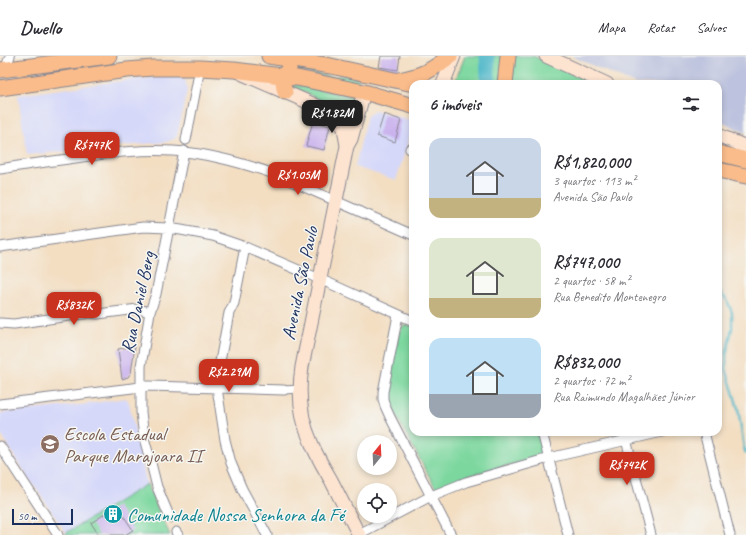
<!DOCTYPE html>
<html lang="pt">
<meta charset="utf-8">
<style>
:root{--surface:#fff;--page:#f7f7f7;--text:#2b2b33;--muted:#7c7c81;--line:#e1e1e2;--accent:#c8321e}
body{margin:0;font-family:Caveat,sans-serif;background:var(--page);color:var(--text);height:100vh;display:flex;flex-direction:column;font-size:15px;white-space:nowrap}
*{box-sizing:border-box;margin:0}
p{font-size:13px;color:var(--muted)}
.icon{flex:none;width:22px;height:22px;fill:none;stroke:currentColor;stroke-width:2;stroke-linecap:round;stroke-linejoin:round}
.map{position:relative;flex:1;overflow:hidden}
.sheet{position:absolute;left:409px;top:24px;width:313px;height:356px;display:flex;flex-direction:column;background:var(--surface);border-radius:12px;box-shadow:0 2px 6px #0003}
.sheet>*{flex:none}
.needle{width:26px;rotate:18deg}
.controls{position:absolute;left:357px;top:379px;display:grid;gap:8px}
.controls a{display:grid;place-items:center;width:40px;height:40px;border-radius:50%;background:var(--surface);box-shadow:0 2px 6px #0003;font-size:20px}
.scale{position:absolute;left:12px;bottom:10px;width:61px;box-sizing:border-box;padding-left:4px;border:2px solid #1b2f5e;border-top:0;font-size:11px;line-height:14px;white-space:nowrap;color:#1b2f5e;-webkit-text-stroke:3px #f6f6f2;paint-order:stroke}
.price{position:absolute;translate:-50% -34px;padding:0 9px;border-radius:8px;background:var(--accent);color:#fff;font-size:13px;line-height:26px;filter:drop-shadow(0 1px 2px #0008)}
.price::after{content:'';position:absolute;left:50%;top:24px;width:12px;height:9px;margin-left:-6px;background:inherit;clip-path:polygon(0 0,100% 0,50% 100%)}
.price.current{background:#222;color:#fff}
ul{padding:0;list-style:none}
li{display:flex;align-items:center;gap:12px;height:100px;padding:0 20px}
li span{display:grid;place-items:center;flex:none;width:112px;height:80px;border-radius:12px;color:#555}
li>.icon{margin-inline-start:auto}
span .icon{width:48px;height:48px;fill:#fffc;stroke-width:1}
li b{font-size:17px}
h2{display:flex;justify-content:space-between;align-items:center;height:48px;padding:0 20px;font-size:17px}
header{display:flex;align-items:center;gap:24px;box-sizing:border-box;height:56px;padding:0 20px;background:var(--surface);border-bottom:1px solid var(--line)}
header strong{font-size:19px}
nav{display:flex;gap:22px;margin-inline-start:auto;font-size:14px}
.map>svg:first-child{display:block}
.built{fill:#d5d8f9}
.industrial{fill:#bdc3de}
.green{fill:#7cd79e;stroke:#4c837e}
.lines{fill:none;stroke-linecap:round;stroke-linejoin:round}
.stream{stroke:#4bb6c8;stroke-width:2.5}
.river{stroke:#4bb6c8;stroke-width:15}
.building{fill:#cab2ed}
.pedestrian-casing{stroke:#878690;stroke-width:9}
.minor-casing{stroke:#878690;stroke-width:11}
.secondary-casing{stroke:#878690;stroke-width:15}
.trunk-casing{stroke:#878690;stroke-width:17}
.pedestrian{stroke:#fff;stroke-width:7}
.minor{stroke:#fff;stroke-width:9}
.secondary{stroke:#fde4d1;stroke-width:13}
.trunk{stroke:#fabc8b;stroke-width:15}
.labels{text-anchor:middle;stroke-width:3;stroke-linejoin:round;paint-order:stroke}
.street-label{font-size:19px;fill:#1b2f5e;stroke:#f6f6f2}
.education-label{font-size:19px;fill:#785e54;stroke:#f6f6f2;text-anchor:start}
.culture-label{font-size:19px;fill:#0d838f;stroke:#f6f6f2;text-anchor:start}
</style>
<header>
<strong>Dwello</strong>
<nav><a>Mapa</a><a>Rotas</a><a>Salvos</a></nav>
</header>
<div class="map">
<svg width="746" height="479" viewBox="0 0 746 479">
<rect width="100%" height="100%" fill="#f6f6f2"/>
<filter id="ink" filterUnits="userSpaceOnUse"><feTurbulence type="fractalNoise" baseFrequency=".025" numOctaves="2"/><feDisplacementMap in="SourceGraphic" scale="8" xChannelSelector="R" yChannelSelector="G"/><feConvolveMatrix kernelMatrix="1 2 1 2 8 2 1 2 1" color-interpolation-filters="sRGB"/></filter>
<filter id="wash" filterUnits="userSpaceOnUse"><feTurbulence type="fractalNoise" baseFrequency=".012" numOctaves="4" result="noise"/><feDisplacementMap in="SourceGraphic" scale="16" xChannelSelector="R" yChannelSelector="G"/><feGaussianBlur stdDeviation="0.9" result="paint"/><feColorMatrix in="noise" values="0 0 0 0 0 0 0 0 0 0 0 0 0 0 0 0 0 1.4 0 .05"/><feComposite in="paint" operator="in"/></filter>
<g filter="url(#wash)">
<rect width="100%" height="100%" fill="#f3dec2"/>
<path class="built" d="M176 20H180L183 22 186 26 187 34 178 76 177 80 174 83 166 86 27 99 18 39 128 24Z
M375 54 413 65V71L396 124 355 111 367 59Z
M126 342 129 346 141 402 147 428 66 477 20 409 0 377V357L87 348Z"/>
<path class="industrial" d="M571 0H746V77L718 64V28H635Z"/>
<path class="green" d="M465 0H533L593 28H454Z
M297 13 333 21 344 19 358 23 359 25 356 28 296 14Z
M292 28 356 41C353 51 352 55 340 54L294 31Z
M405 269 413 270V376H537L543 400 464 421 436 433 395 358 391 348 389 338V329L399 276 402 271Z
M147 428 160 458 170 479H67L66 477Z"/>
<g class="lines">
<path class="stream" d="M718 235 727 244 732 257V272L726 299V313L738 352 744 392 746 397"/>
<path class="river" d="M487 0 488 21 490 28"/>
</g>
<g id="blocks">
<path class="building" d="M381 0H400L398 14 379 11Z
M384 58 401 64 395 86 377 80Z
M313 65 330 70 324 94 306 90Z
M135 290 131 317 128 321 122 323 118 293Z
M117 450 133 474 125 479H99L91 467Z"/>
</g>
</g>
<g filter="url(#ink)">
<use href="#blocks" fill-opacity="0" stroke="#878690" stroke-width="1"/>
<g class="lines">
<g class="pedestrian-casing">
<path id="pedestrian" d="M284 334 300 333"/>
</g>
<g class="minor-casing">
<path id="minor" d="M5 14 10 0
M186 84 200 12
M410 93 413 94
M0 113C27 108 54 105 82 101 112 97 142 93 173 95 208 97 243 107 277 119L413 179
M0 191 143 171 168 172 181 174 213 180 245 191 331 228 413 265
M245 191 234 247 229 257 219 311 217 332 225 384 231 407 242 433 267 479
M398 259 383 336V343L385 350 390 361 451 479
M0 267 14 268 90 257 98 258 138 253 150 256
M0 348 149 330 284 334
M542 376 568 479
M624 376 651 479
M704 376 730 479
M0 390 58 479
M170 462 157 431 151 407 144 382 141 356V310L150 256 156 238 184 95
M176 476 178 479
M359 478 431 440 466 426 549 402 662 376"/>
</g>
<g class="secondary-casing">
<path id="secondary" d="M546 0 607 28
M243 18 285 36 335 58 344 72 347 90 302 311C298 337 300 362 311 386 316 399 324 412 331 424 340 442 350 461 359 479
M443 28 454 0
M718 79 746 91
M347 90 351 83 364 36"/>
</g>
<g class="trunk-casing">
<path id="trunk" d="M269 0 331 10 413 28
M0 14 109 0
M399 24C422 20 432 14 450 0
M505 28 508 0
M0 32 127 14 153 12H200L234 14 297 22 364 36 413 50
M285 36C282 27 282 19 289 13
M718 97 746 104
M718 114 746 120"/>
</g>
<use href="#pedestrian" class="pedestrian"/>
<use href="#minor" class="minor"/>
<use href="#secondary" class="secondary"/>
<use href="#trunk" class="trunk"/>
</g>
</g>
<defs>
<g id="school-disc" transform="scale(1)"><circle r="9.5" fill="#8d6e63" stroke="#f6f6f2"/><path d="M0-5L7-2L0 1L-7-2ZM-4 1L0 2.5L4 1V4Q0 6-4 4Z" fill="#fff"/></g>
<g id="building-disc" transform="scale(1)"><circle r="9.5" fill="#0f9aa8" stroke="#f6f6f2"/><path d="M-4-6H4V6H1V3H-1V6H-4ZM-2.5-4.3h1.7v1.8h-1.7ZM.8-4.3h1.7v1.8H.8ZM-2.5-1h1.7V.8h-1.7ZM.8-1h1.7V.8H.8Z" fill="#fff"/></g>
</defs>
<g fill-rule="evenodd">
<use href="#school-disc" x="50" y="388"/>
<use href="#building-disc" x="113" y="458"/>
</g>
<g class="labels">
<g class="street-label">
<text transform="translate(299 227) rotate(-78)" y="7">Avenida São Paulo</text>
<text transform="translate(137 246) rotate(-78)" y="7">Rua Daniel Berg</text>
</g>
<g class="education-label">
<text x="64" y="384">Escola Estadual<tspan x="64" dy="22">Parque Marajoara II</tspan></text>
</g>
<g class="culture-label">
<text x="127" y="465">Comunidade Nossa Senhora da Fé</text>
</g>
</g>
</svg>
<div class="controls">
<a><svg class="needle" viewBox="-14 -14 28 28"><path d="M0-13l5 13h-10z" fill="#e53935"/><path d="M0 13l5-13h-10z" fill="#7c7c81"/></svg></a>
<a><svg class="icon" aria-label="locate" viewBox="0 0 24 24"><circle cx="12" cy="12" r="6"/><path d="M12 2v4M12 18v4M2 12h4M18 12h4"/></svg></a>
</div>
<div class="scale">50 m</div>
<b class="price current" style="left:332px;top:78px">R$1.82M</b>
<b class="price" style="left:92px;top:110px">R$747K</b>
<b class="price" style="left:298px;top:140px">R$1.05M</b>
<b class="price" style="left:74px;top:270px">R$832K</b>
<b class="price" style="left:229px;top:337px">R$2.29M</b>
<b class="price" style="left:627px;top:430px">R$742K</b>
<section class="sheet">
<h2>6 imóveis<svg class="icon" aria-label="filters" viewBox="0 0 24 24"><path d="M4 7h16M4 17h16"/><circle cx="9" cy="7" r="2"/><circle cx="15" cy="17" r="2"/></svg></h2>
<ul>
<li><span style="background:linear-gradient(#c9d6e8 75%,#c2b280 0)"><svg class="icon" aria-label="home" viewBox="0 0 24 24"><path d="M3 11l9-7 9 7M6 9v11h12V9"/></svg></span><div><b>R$1,820,000</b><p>3 quartos · 113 m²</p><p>Avenida São Paulo</p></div></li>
<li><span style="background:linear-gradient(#dfe7d0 75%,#c2b280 0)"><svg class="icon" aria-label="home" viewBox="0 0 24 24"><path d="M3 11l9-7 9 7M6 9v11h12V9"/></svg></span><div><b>R$747,000</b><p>2 quartos · 58 m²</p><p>Rua Benedito Montenegro</p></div></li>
<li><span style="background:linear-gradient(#bfe0f5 70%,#9aa5b1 0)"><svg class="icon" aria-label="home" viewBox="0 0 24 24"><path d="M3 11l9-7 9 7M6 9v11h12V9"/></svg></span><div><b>R$832,000</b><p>2 quartos · 72 m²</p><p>Rua Raimundo Magalhães Júnior</p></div></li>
</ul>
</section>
</div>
